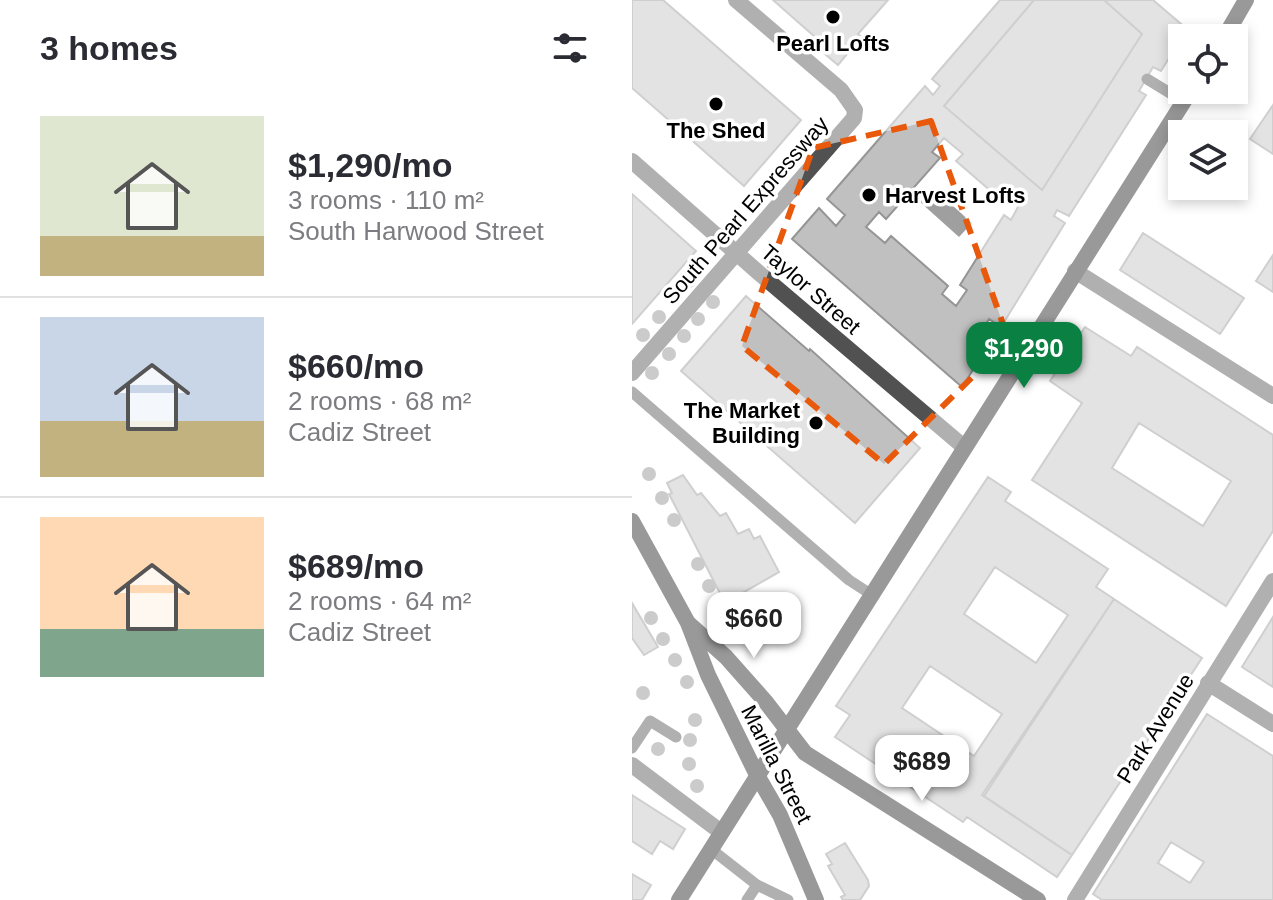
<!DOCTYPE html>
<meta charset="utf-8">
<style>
:root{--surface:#fff;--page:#f2f2f3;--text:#2b2b33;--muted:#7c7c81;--line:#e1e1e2;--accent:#0b8043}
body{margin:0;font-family:Helvetica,sans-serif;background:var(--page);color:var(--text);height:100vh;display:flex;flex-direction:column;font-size:30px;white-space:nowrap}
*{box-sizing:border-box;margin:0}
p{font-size:26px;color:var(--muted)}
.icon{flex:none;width:44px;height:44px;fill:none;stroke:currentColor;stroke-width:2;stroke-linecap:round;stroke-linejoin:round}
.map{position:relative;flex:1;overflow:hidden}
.details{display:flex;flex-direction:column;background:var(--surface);width:632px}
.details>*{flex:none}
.controls{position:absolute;left:536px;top:24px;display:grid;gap:16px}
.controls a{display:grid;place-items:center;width:80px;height:80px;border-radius:0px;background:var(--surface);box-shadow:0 4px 12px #0003;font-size:40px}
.price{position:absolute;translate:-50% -68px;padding:0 18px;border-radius:16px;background:#fff;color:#222;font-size:26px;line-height:52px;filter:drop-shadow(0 2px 4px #0008)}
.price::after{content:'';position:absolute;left:50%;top:48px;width:24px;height:18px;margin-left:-12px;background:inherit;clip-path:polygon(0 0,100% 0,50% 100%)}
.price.active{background:var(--accent);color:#fff}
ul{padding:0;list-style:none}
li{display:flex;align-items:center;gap:24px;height:200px;padding:0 40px}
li+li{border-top:2px solid var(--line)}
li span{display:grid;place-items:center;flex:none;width:224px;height:160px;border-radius:0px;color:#555}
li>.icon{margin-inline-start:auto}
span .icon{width:96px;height:96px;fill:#fffc;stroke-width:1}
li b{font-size:34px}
h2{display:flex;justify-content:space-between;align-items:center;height:96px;padding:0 40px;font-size:34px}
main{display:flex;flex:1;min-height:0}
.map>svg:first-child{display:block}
.water{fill:#9f9f9f}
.building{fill:#c0c0c0;stroke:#959595;stroke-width:2;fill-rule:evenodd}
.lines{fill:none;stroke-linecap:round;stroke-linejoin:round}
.lane{stroke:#515151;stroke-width:11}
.street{stroke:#515151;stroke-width:16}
.secondary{stroke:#1e1e1e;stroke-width:16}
.tree{fill:#8d8d8d}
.marked{fill:none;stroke:#e8590c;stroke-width:6;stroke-dasharray:16 10;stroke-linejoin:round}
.poi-dot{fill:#000;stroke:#fff;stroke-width:3}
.labels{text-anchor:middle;stroke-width:7;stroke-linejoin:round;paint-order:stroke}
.poi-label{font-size:22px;font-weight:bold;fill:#000;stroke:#fff}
.street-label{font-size:22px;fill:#000;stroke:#fff}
</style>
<main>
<section class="details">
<h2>3 homes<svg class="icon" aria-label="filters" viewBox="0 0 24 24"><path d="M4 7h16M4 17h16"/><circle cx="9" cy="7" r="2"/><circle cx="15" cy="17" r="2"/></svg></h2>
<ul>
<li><span style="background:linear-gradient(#dfe7d0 75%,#c2b280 0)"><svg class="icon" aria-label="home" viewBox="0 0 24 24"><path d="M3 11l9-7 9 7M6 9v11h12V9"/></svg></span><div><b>$1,290/mo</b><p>3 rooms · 110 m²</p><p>South Harwood Street</p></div></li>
<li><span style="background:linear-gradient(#c9d6e8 65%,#c2b280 0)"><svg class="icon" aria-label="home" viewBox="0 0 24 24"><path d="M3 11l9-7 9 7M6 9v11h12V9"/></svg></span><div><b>$660/mo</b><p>2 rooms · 68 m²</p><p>Cadiz Street</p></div></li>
<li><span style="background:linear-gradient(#ffd9b3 70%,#7fa58c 0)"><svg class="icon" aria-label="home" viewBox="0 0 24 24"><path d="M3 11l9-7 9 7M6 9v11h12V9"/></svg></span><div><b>$689/mo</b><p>2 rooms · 64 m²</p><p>Cadiz Street</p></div></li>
</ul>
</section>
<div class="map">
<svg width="641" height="900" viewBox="0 0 641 900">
<rect width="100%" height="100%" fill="#fff"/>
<path class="water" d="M301 188 340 223 327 237 288 202Z"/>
<path class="building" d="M0 0H31L169 120 112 186 0 88Z
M141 0H256L226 34 229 37 206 65 187 49 189 46 181 39 183 37Z
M368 0H402L312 106 410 190 510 34 472 0H521L555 29 529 71 521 67 507 91 514 95 437 216 425 210 422 216 433 223 369 327 357 319 342 343 353 351 330 387 160 239 187 208 204 226 213 215 195 199 293 86 301 95 308 86 300 79ZM312 138 331 154 324 161 368 199 374 191 388 203 379 220 372 215 328 285 335 290 324 306 310 294 316 286 259 236 253 243 234 227 247 212 254 219 308 158 300 152Z
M402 0H472L510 34 410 190 312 106Z
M641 105V154L618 139Z
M0 194 64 251 0 324Z
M511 233 612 298 588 334 488 270Z
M641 255V292L624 281Z
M114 296 177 351 178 349 288 448 223 523 49 371Z
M453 327 499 356 505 347 641 435V531L594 606 400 480 450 403 418 381ZM507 423 599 481 571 526 480 468Z
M51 475 65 495 69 493 88 516 94 513 106 534 117 529 122 539 128 536 147 572 93 603 37 494 40 493 35 483Z
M356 477 379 492 373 501 476 569 464 587 482 599 350 795 440 855 425 877 335 817 331 822 203 737 218 715 204 706ZM363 567 436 615 404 663 332 614ZM298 666 370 714 342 756 270 708Z
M482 599 570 658 440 855 352 796Z
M0 603 26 647 12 655 0 638Z
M641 617V687L610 667Z
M575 714 641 756V900H470L461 894ZM539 842 572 862 558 883 526 863Z
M0 795 53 829 41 849 28 841 20 854 0 841Z
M213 843 236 880 237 886 228 900H211L209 897 213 895 196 866 200 864 194 854Z
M0 874 19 885 10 900H0Z"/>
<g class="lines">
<path class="lane" d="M515 79 551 101
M0 392 217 580 240 595
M0 748 18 721 44 737
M79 849 125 885 115 900
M125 885 156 900"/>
<path class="street" d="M0 161 127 273 332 447
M443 271 641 396
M0 373 222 118 223 110 209 90 104 0
M576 683 641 724
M0 765 89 832
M443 900 641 581"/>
<path class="secondary" d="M592 38 614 0
M0 521 56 623 76 675 125 775 148 815 184 900
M56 623 94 657 133 701 173 753 406 900
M47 900 559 90"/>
</g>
<g class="tree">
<circle cx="57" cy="281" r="7"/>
<circle cx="42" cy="298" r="7"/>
<circle cx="81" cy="302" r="7"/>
<circle cx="27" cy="317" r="7"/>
<circle cx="66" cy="319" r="7"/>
<circle cx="11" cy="335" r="7"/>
<circle cx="52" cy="336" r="7"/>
<circle cx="37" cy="354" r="7"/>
<circle cx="20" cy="373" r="7"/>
<circle cx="17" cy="474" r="7"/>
<circle cx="30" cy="498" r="7"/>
<circle cx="42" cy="520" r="7"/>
<circle cx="66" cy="564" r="7"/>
<circle cx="77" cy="586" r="7"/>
<circle cx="19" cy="618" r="7"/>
<circle cx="31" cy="639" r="7"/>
<circle cx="43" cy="660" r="7"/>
<circle cx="55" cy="682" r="7"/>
<circle cx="11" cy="693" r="7"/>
<circle cx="63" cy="720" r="7"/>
<circle cx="58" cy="740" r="7"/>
<circle cx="26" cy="749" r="7"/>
<circle cx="57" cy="764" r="7"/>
<circle cx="65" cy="786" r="7"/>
</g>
<path d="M0 0H641V900H0ZM299 121 377 341 252 464 110 346 181 148Z" fill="#fff" fill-opacity=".55" fill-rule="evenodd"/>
<path class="marked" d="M299 121 377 341 252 464 110 346 181 148Z"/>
<g class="poi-dot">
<circle cx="201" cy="17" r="8"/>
<circle cx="84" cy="104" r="8"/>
<circle cx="237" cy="195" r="8"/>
<circle cx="184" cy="423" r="8"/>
</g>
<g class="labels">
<g class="poi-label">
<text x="201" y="51">Pearl Lofts</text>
<text x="84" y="138">The Shed</text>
<text x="253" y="203" text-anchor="start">Harvest Lofts</text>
<text x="168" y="418" text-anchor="end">The Market<tspan x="168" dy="25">Building</tspan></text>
</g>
<g class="street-label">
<text transform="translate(113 210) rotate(-49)" y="8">South Pearl Expressway</text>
<text transform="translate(179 289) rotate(41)" y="8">Taylor Street</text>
<text transform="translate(523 728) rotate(-58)" y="8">Park Avenue</text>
<text transform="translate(145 764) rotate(63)" y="8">Marilla Street</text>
</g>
</g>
</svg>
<div class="controls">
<a><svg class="icon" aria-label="locate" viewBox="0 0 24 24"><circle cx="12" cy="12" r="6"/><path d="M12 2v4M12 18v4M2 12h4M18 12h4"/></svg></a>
<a><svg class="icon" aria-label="layers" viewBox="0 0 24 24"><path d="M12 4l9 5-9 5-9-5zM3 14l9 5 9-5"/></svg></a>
</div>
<b class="price active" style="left:392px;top:390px">$1,290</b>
<b class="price" style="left:122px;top:660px">$660</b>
<b class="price" style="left:290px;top:803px">$689</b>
</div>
</main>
